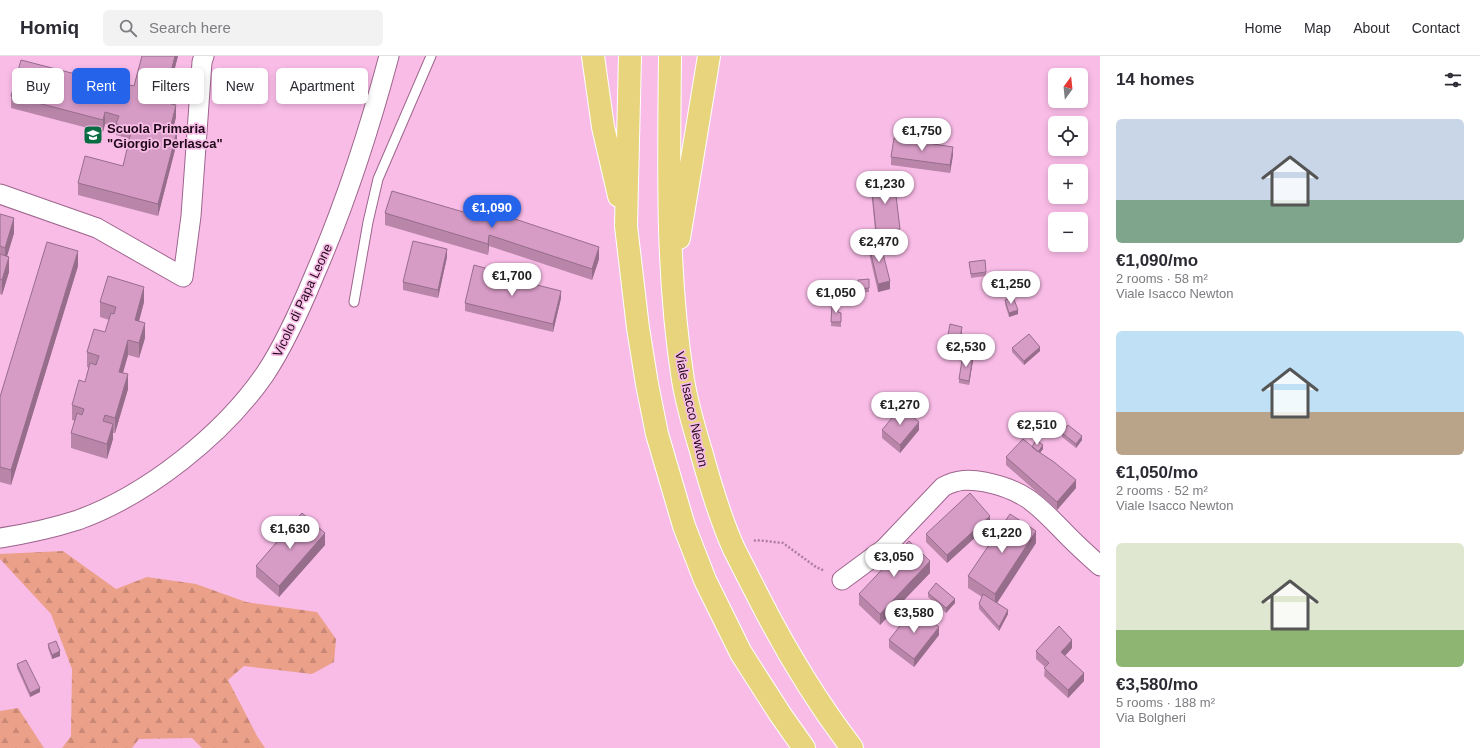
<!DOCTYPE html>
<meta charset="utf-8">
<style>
:root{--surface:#fff;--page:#f2f2f3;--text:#2b2b33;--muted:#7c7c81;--line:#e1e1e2;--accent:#2563eb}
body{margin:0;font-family:Helvetica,sans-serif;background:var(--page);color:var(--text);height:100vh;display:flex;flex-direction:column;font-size:15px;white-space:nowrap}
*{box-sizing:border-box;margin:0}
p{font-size:13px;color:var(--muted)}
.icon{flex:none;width:22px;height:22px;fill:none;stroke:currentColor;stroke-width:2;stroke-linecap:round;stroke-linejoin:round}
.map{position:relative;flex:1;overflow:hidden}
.side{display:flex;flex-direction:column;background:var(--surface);width:380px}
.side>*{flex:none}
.guide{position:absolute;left:12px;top:12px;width:380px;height:36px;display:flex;gap:8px}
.needle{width:26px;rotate:15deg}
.fabs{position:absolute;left:1048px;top:12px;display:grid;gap:8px}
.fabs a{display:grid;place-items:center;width:40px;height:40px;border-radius:6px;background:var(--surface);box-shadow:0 2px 6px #0003;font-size:20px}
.price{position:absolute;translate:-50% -34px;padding:0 9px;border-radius:14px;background:#fff;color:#222;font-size:13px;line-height:26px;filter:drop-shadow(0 1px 2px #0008)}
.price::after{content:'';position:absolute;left:50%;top:24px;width:12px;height:9px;margin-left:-6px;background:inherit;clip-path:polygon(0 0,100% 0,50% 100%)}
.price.active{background:var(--accent);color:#fff}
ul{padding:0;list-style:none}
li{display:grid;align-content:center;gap:8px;height:212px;padding:0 16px}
li span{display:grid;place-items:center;height:124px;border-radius:6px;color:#555}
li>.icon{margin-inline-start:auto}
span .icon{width:72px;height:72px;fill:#fffc;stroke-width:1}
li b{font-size:17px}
h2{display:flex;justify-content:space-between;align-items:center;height:48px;padding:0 16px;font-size:17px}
.tag{padding:0 14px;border-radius:6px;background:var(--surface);box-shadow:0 2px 6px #0003;font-size:14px;line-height:36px}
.tag.active{background:var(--accent);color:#fff}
header{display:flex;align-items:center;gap:24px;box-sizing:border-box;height:56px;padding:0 20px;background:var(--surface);border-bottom:1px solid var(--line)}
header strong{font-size:19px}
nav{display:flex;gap:22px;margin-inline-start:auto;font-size:14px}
.search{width:280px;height:36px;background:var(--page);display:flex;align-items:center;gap:10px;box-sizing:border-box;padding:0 14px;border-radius:6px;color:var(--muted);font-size:15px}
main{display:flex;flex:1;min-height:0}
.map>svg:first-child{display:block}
.forest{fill:url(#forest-firs)}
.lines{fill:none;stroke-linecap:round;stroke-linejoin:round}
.lane-casing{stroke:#9d658d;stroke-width:11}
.street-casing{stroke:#9d658d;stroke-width:21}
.highway-casing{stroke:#fff;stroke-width:24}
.path{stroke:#ac7d9f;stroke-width:2.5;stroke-dasharray:2 2;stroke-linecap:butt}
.lane{stroke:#fff;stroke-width:9}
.street{stroke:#fff;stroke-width:19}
.highway{stroke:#e7d47c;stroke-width:22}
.wall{fill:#b986aa}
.shaded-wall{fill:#966d8b}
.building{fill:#d79cc6;stroke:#966d8b}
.labels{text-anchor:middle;stroke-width:3.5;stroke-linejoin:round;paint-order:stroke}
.poi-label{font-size:13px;font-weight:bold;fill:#200a1a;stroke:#f9bce7;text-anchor:start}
.street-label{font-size:13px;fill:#200a1a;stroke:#f9bce7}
</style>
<header>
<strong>Homiq</strong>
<div class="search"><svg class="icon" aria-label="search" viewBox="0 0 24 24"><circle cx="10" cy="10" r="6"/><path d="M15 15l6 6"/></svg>Search here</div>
<nav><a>Home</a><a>Map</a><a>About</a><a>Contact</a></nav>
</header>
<main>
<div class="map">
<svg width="1100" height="692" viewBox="0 0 1100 692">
<defs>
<pattern id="forest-firs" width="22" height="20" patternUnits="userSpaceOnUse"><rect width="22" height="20" fill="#eba08a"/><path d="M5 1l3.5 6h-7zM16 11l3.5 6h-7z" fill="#c98876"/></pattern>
</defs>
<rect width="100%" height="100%" fill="#f9bce7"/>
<path class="forest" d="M63 495 116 533 147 521 196 528 246 546 317 556 336 583 334 606 312 618 244 610 228 624 257 680 265 692H202L192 682 139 683 132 692H62L71 680 72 613 51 558 0 503V498Z
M18 652 44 692H0V655Z"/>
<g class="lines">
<g class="lane-casing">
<path id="lane" d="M354 246 368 166 378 123 431 0"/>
</g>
<g class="street-casing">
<path id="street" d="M0 138 97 172 183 221 191 160 202 6 204 0
M0 482C26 478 53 472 78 464 147 439 223 379 265 318 285 288 300 254 314 220 345 149 369 75 389 0
M842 524 884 493 943 431C957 423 970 423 985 426 1029 435 1041 453 1070 482 1080 492 1090 501 1100 510"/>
</g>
<g class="highway-casing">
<path id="highway" d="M593 0 603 71 619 140
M630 0 626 170 638 272 647 328 657 378 684 470 705 524 741 597 780 658 804 692
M670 0C669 109 666 216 683 324 687 348 694 372 701 395 710 428 720 462 734 493 742 509 751 526 759 542 786 595 816 645 852 692
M679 182 709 0"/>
</g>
<path class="path" d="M754 485 756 484 783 487 816 511 825 515"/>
<use href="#lane" class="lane"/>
<use href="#street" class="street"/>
<use href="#highway" class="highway"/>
</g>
<path class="wall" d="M142 0H178L165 47 176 61 173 74 177 86 158 160 78 139V127L123 110 130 83 116 79V71L105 68 103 76 11 52V40L134 30Z
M953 99 950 117 891 109V101Z
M871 125 900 173V181L876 183 871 133Z
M392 135 599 203 592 224 489 190 488 199 385 169V157Z
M0 158 14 177 7 200 9 216 2 239 0 238Z
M869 189 890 233 878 236 869 197Z
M447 201 438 242 403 234V226Z
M969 206 986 216V220L971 222Z
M78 210 11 429 0 426V341Z
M492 221 561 242 553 276 465 255V247Z
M869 223V236L859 237 858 224Z
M1005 244 1018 258 1009 261 1005 248Z
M100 246H144L139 266 145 282 139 302 128 299 123 317 128 333 115 377H113V383L107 403 71 392V377L75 365 72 364V349L85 326 89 312 87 311V296L105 276 109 264 100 261Z
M832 249 838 257H841V271L831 270Z
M962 275 960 286 948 283V279Z
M1012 292 1040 295 1024 309 1012 296Z
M973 304 969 329 959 327V323Z
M882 374H919L900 397 882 382Z
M1062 377 1082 384 1076 392 1062 381Z
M1032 391 1043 393 1040 397 1076 432 1057 454 1006 409V401Z
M990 468 947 507 926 486V478Z
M1036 487 997 547 1008 558 999 575 979 553V548L982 541 968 532V520Z
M325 489 279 541 256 521V510Z
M930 517 880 569 859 549V538Z
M928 537 955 547 946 557 928 541Z
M939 579 914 611 889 592V584Z
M48 588 60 600 52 603 48 592Z
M1072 592 1065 600 1084 625 1068 642 1044 620 1045 611 1036 603V595Z
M17 608 40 636 30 641 17 612Z"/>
<path class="shaded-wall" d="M175 0H178L163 58V46Z
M176 49V61L170 84V73Z
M105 56V68L103 76V64Z
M177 75V86L158 160V148Z
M953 91V99L950 117V109Z
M14 162V177L5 207V192Z
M489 179V190L488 199V188Z
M599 191V203L592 224V213Z
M447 193V201L438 242V234Z
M78 195V210L11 429V414Z
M9 201V216L2 239V224Z
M890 225V233L878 236V228Z
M144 231V246L135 279V264Z
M561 235V242L553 276V268Z
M1018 254V258L1009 261V257Z
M145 267V282L139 302V287Z
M962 271V275L960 286V282Z
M128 284V299L119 330V316Z
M1040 291V295L1024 309V305Z
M973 300V304L969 329V325Z
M128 318V333L115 377V362Z
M919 366V374L900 397V389Z
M113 368V383L107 403V388Z
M1082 380V384L1076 392V388Z
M1043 389V393L1036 402V398Z
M1076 424V432L1057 454V446Z
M990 460V468L947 507V499Z
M1036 475V487L995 550V538Z
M325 477V489L279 541V530Z
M930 505V517L880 569V558Z
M955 543V547L946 557V552Z
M1008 554V558L999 575V571Z
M939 571V579L914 611V603Z
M1072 584V592L1061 604V596Z
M60 595V600L52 603V599Z
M1084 617V625L1068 642V634Z
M40 632V636L30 641V637Z"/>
<path class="building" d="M142 0H175L163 46 176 49 170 73 177 75 158 148 78 127 85 100 123 110 132 72 116 68 119 60 105 56 103 64 11 40 21 4 126 31V28L134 30Z
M894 82 953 91 950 109 891 101Z
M894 123 900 173 876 175 871 125Z
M392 135 494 165 497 157 599 191 592 213 489 179 488 188 385 157Z
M0 158 14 162 5 192 0 190Z
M413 185 447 193 438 234 403 226Z
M47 186 78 195 11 414 0 411V341Z
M880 186 890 225 878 228 869 189Z
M0 198 9 201 2 224 0 223Z
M985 204 986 216 971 218 969 206Z
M474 209 492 214 490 221 528 230 529 227 561 235 553 268 465 247Z
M108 220 144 231 135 264 145 267 139 287 128 284 119 316 128 318 115 362 105 359 103 365 113 368 107 388 71 377 77 357 82 359 84 353 72 349 79 324 85 326 90 307 96 309 99 300 87 296 94 273 105 276 111 257 114 258 116 251 100 246Z
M869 223V232L859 233 858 224Z
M1013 241 1018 254 1009 257 1005 244Z
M832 249H838V256L841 257V266H831Z
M950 268 962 271 960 282 948 279Z
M1029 278 1040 291 1024 305 1012 292Z
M963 298 973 300 969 325 959 323Z
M901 351 919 366 900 389 882 374Z
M1068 369 1082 380 1076 388 1062 377Z
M1023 383 1039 396 1054 406 1076 424 1057 446 1006 401Z
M1036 384 1043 389 1038 396 1032 391Z
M970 437 990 460 947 499 926 478Z
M302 457 325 477 279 530 256 510Z
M1010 458 1036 475 995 538 968 520Z
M909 485 930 505 880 558 859 538Z
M936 527 955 543 946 552 928 537Z
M983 538 1008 554 999 571 979 548Z
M914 552 939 571 914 603 889 584Z
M1059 570 1072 584 1061 596 1084 617 1068 634 1044 612 1049 607 1036 595Z
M56 585 60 595 52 599 48 588Z
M26 604 40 632 30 637 17 608Z"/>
<defs>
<g id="school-square" transform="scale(1)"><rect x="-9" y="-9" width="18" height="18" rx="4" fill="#076c41" stroke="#f9bce7"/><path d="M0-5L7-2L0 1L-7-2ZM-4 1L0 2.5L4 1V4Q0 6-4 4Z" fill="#fff"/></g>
</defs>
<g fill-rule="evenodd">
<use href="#school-square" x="93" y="79"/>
</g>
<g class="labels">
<g class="poi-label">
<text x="107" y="77">Scuola Primaria<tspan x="107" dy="15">"Giorgio Perlasca"</tspan></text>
</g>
<g class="street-label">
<text transform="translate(302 244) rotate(-65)" y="5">Vicolo di Papa Leone</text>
<text transform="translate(692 353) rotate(78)" y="5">Viale Isacco Newton</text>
</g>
</g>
</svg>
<div class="fabs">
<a><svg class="needle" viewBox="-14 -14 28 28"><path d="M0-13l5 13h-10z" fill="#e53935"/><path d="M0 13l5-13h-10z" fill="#7c7c81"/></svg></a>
<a><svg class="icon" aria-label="locate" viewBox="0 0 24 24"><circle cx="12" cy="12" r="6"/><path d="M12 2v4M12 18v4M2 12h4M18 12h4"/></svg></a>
<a>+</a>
<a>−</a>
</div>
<b class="price" style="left:922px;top:96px">€1,750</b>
<b class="price" style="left:885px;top:149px">€1,230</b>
<b class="price active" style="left:492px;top:173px">€1,090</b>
<b class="price" style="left:879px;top:207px">€2,470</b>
<b class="price" style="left:512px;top:241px">€1,700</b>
<b class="price" style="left:1011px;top:249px">€1,250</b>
<b class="price" style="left:836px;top:258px">€1,050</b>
<b class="price" style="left:966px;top:312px">€2,530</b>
<b class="price" style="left:900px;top:370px">€1,270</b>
<b class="price" style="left:1037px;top:390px">€2,510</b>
<b class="price" style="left:290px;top:494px">€1,630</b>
<b class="price" style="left:1002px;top:498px">€1,220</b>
<b class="price" style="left:894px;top:522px">€3,050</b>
<b class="price" style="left:914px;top:578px">€3,580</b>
<div class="guide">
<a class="tag">Buy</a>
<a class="tag active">Rent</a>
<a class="tag">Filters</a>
<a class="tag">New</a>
<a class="tag">Apartment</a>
</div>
</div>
<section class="side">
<h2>14 homes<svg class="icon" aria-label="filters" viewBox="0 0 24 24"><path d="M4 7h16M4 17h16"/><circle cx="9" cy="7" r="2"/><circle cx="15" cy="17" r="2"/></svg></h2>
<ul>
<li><span style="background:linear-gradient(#c9d6e8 65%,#7fa58c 0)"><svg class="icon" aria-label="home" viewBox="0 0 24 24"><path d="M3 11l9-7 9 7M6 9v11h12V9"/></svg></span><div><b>€1,090/mo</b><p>2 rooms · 58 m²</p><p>Viale Isacco Newton</p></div></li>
<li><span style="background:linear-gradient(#bfe0f5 65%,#b9a48a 0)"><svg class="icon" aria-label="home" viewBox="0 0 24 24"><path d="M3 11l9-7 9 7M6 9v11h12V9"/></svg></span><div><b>€1,050/mo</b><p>2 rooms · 52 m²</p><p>Viale Isacco Newton</p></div></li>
<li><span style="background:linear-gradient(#dfe7d0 70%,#8fb573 0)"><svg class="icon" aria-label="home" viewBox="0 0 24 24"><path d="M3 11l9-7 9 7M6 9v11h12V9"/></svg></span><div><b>€3,580/mo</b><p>5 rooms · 188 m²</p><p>Via Bolgheri</p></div></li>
</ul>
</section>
</main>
